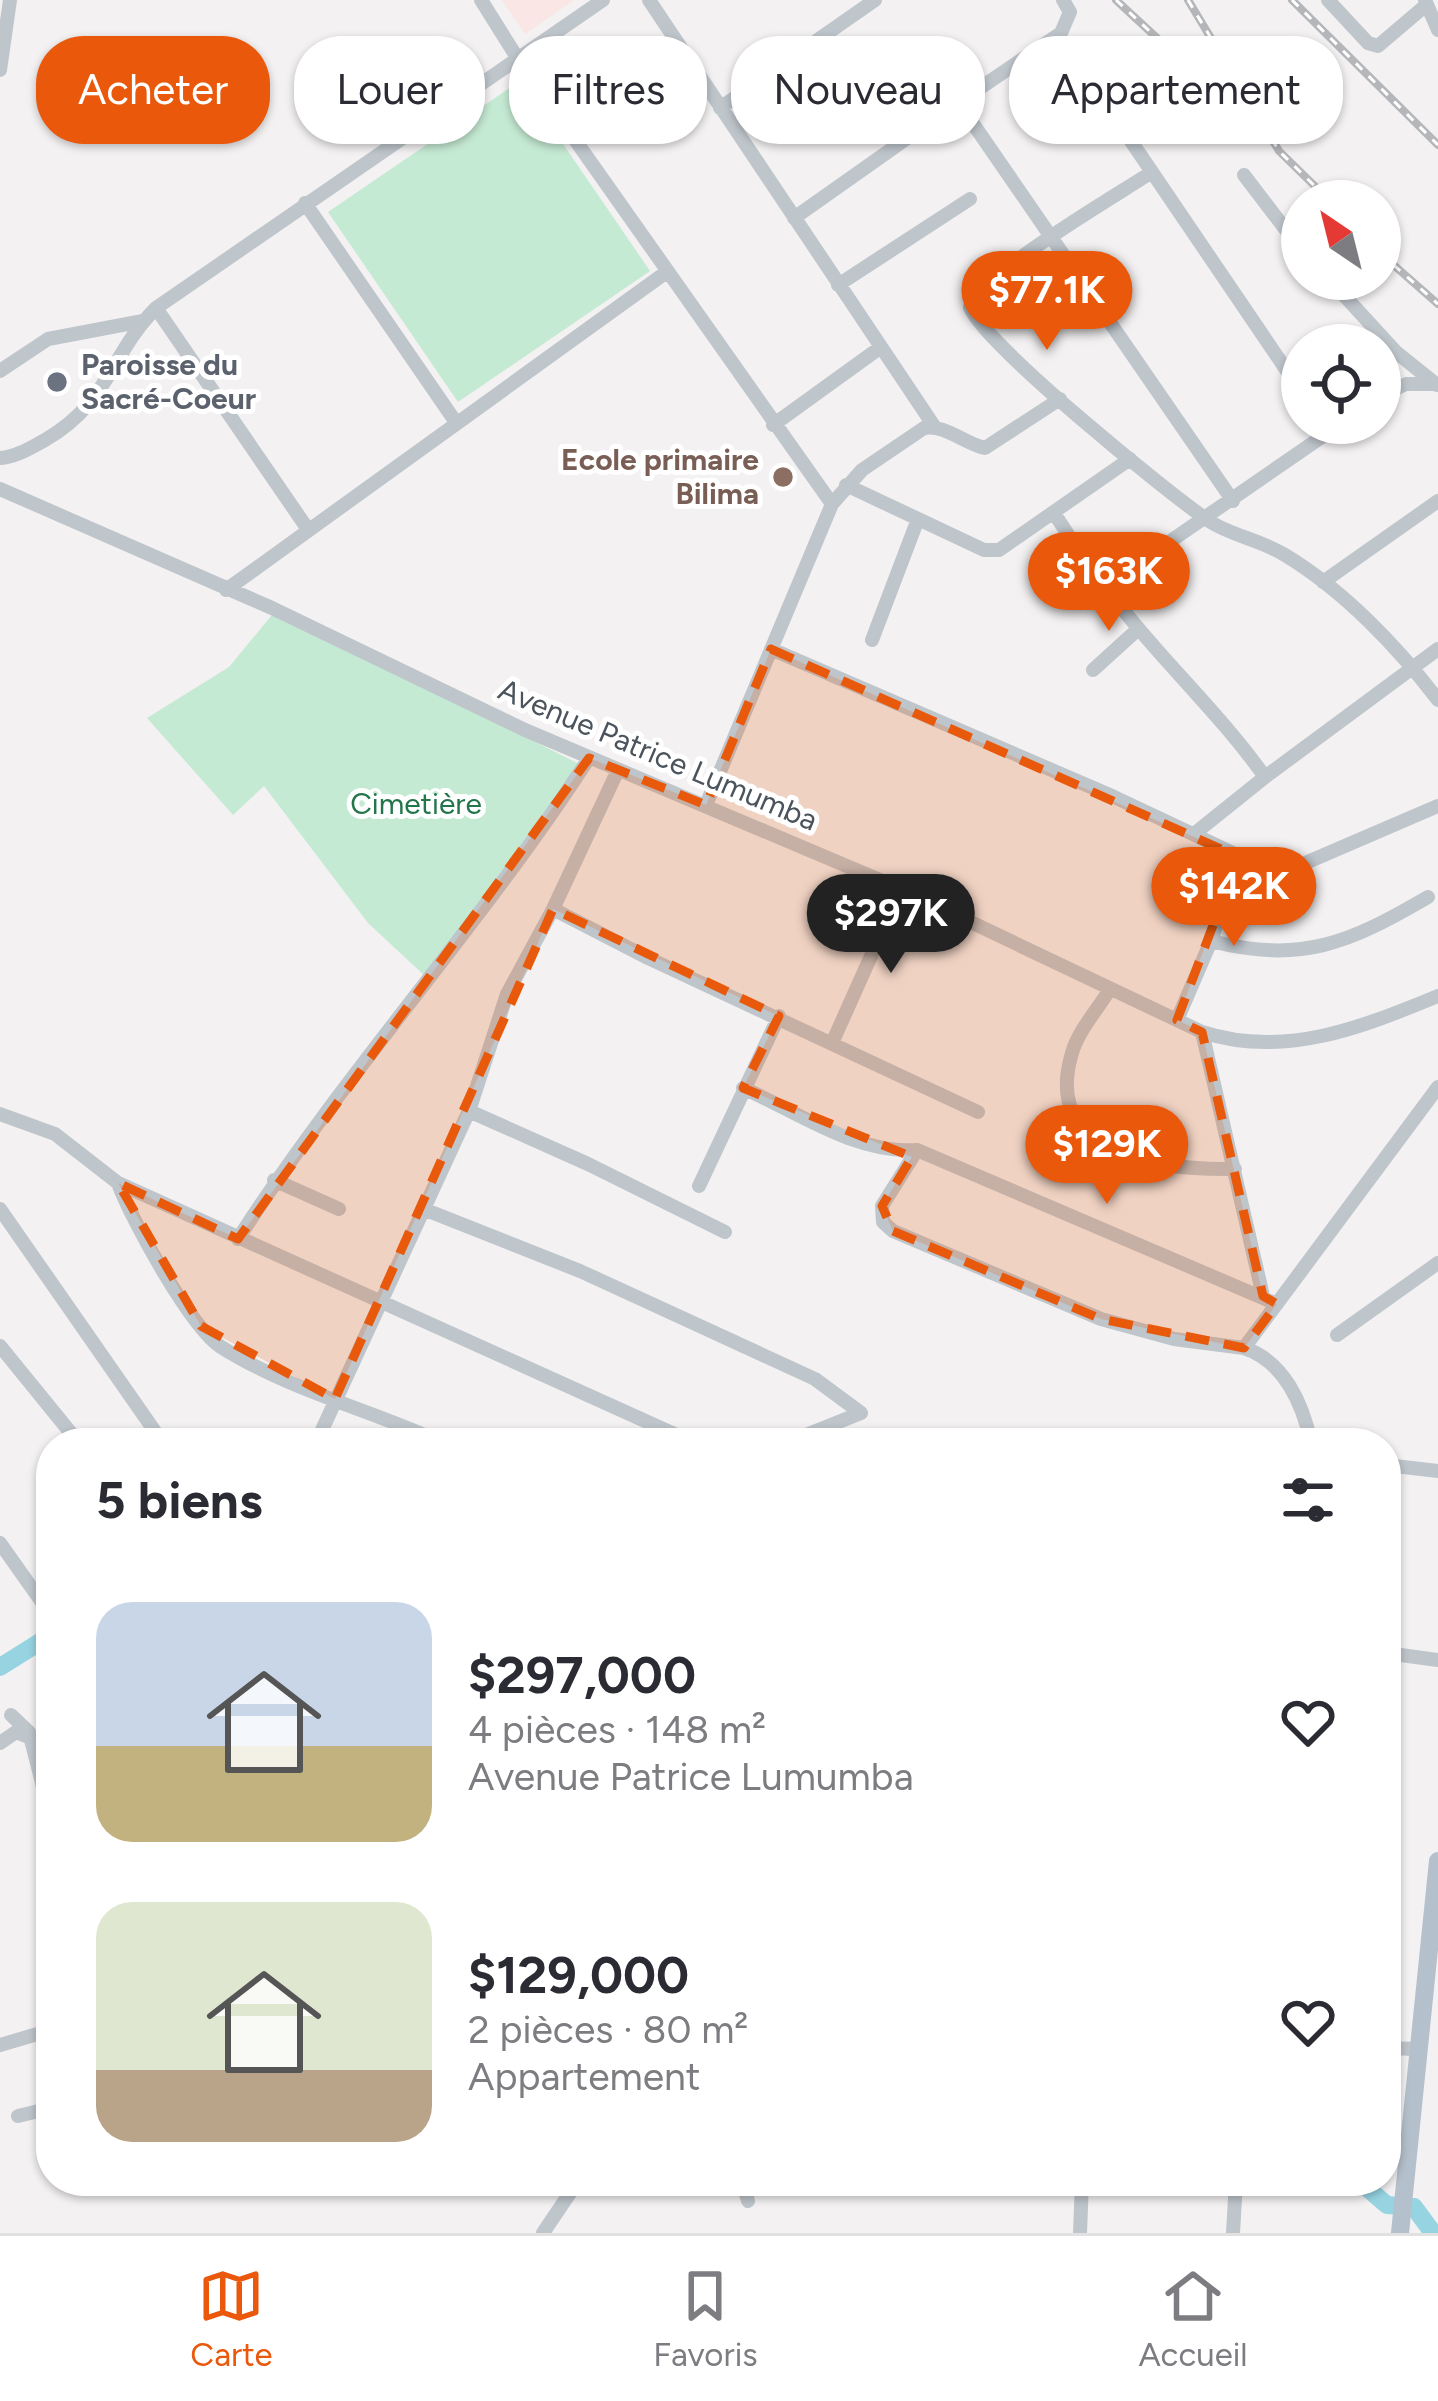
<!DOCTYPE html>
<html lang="fr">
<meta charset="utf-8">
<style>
:root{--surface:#fff;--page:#f2f2f3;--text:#2b2b33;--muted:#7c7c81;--line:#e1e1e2;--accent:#ea580c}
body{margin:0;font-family:Figtree,sans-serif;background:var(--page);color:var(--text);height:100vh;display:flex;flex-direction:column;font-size:45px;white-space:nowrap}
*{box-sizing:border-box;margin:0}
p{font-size:39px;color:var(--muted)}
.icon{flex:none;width:66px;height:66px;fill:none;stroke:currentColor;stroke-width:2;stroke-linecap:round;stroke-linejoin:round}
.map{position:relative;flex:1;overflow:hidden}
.panel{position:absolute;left:36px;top:1428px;width:1365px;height:768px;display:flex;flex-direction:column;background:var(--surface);border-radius:48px;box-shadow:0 3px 9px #0004}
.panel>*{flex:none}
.top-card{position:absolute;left:36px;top:36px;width:1368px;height:108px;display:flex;gap:24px}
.needle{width:78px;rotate:325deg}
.controls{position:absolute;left:1281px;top:180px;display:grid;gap:24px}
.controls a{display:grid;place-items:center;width:120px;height:120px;border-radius:50%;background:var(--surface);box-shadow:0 3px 9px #0004;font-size:60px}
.price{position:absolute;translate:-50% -102px;padding:0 27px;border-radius:42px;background:var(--accent);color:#fff;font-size:39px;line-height:78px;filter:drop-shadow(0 3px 6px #0008)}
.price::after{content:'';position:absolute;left:50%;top:72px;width:36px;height:27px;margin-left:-18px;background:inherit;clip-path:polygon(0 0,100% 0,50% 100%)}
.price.current{background:#222;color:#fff}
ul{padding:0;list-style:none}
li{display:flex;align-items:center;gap:36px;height:300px;padding:0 60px}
li span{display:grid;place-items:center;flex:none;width:336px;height:240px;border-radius:36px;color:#555}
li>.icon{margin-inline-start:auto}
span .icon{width:144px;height:144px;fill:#fffc;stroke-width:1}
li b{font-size:51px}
h2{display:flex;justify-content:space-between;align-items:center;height:144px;padding:0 60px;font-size:51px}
.tag{padding:0 42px;border-radius:48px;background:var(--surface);box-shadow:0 3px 9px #0004;font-size:42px;line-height:108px}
.tag.current{background:var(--accent);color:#fff}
.tab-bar{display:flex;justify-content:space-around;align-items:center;height:168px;border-top:3px solid var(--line);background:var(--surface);font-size:33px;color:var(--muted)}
.tab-bar a{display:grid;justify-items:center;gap:6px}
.tab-bar .current{color:var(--accent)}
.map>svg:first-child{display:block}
.medical{fill:#f9e6e5}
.green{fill:#c5ead3}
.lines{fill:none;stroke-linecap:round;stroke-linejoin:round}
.river{stroke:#97d4e2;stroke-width:18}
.minor{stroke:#bec5cb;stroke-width:14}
.major{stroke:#b4c0cc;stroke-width:18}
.rail-casing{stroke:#b4b6ba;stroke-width:8}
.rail{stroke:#fff;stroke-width:3;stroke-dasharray:9;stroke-linecap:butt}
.marked{fill:#e8590c;fill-opacity:0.2;stroke:#e8590c;stroke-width:9;stroke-dasharray:24 15;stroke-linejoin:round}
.worship-dot{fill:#6b7280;stroke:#fff;stroke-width:4.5}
.education-dot{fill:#8d6e63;stroke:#fff;stroke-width:4.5}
.labels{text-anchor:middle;stroke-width:10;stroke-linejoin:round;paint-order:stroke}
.worship-label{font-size:30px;font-weight:bold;fill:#5b616d;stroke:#fff;text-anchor:start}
.education-label{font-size:30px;font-weight:bold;fill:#785e54;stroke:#fff;text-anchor:end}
.street-label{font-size:30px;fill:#4b545c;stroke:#fff}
.park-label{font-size:30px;fill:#23764a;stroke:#fff}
</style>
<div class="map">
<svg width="1438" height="2233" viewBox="0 0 1438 2233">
<rect width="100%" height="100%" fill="#f3f1f1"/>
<path class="medical" d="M502 0H574L525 34Z"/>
<path class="green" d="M520 81 650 271 458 402 328 212Z
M276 610 583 766 426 977 368 923 264 786 233 815 147 718 229 667Z"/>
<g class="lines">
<path class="river" d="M0 1667 51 1635
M1359 2181 1387 2205 1414 2207 1433 2233"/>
<path class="minor" d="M481 0 518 59 832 504
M649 0 934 426
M1328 0 1368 43 1378 46 1425 6
M1425 0 1438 30
M0 70 10 0
M1097 91 1152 172
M952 107 1061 33 1070 12 1063 0
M720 108 875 0
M1244 175 1302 251
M305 203 455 421
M794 218 947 110 957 108 965 112 1233 501
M1329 279 1396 352 1437 385
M838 285 970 199
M156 308 307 528
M0 371 48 339 143 321
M1302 393 1152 172C1117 195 981 274 970 307 983 343 1169 494 1209 521 1232 536 1261 540 1285 555 1343 590 1397 646 1438 700
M1380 396 1406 384H1432
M773 425 881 347
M0 458C16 457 30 448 45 440 110 402 110 354 156 308L603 0
M846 485 984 550H999L1130 459
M0 489 272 608 525 730 901 889 1202 1032C1285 1059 1362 1027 1438 996
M1054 513 1095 576 1103 583 1114 580 1342 423
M1323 582 1438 501
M1103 583C1152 652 1216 708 1265 777
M226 590 668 271
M872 640 918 519
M771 649 1112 796 1267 869 1289 870 1438 806
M1093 670 1137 630
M706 805 832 504 862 470 924 428C945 424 965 444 985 448L1060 399
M1194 834 1265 777 1438 649
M553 909 648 958 978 1112
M1211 941C1302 964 1349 943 1428 897
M1110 989C1098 1009 1078 1031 1072 1053 1040 1158 1163 1170 1235 1169
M1177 1020 1211 941 1239 857
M1202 1032 1263 1296
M833 1041 901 889
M743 1088C798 1112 855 1154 917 1150L1277 1304
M469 1111 588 1164 725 1232
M0 1114 55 1134 118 1183 694 1443
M917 1150 882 1206 883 1222 893 1231 1101 1319 1174 1339 1244 1348 1438 1087
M274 1180 339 1209
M118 1183C131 1219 191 1328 221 1347 289 1390 371 1410 443 1443
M699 1186 779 1016
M0 1209 163 1443
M426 1210 580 1271 815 1379 861 1413
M238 1239C346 1071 481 925 589 758
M1337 1335 1438 1263
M0 1346 79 1443
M1244 1348C1284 1361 1303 1404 1311 1443
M316 1443 469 1111 507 994 553 909 618 770
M786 1443 861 1413
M1386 1465 1438 1471
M0 1543 51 1615
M1386 1653 1438 1660
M11 1715 29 1732 51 1818
M0 1743 16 1732 31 1738
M0 2045 51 2030
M1386 2048 1418 2049
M18 2116 51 2108
M742 2181 748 2201
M221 2188 224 2181
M543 2233 578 2181
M1080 2233 1082 2181
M1233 2233 1236 2181"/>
<path class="major" d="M1400 2233 1438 1861"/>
<g class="rail-casing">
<path id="rail" d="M1116 0 1253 127
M1188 0 1279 151 1330 201
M1292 0 1438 145
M1380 253 1438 304"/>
</g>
<use href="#rail" class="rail"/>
</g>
<path class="marked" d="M771 649 1239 857 1177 1020 1202 1032 1263 1296 1277 1304 1244 1348 1101 1319 893 1231 882 1206 912 1157 743 1088 779 1016 553 909 335 1399 201 1326 118 1183 238 1239 589 758 706 805Z"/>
<circle class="worship-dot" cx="57" cy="382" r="12"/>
<circle class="education-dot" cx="783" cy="477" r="12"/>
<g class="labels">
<g class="worship-label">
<text x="81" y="375">Paroisse du<tspan x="81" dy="34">Sacré-Coeur</tspan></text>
</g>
<g class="education-label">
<text x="759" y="470">Ecole primaire<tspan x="759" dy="34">Bilima</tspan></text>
</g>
<g class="street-label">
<text transform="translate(658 755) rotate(23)" y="10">Avenue Patrice Lumumba</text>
</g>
<g class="park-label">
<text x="416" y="814">Cimetière</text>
</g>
</g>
</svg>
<div class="controls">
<a><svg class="needle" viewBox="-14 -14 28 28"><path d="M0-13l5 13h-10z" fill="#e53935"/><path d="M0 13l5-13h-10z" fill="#7c7c81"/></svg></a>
<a><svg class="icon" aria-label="locate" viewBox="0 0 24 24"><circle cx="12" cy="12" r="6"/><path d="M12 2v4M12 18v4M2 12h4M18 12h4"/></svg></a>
</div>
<b class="price" style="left:1047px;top:353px">$77.1K</b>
<b class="price" style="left:1109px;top:634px">$163K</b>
<b class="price" style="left:1234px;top:949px">$142K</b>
<b class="price current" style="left:891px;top:976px">$297K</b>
<b class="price" style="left:1107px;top:1207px">$129K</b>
<div class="top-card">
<a class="tag current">Acheter</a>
<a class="tag">Louer</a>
<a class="tag">Filtres</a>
<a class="tag">Nouveau</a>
<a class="tag">Appartement</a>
</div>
<section class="panel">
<h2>5 biens<svg class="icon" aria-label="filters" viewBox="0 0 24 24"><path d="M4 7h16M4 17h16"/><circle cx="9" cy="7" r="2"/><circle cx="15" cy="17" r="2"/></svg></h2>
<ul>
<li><span style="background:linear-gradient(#c9d6e8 60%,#c2b280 0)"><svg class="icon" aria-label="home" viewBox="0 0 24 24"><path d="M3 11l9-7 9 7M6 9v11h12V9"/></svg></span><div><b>$297,000</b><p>4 pièces · 148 m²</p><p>Avenue Patrice Lumumba</p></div><svg class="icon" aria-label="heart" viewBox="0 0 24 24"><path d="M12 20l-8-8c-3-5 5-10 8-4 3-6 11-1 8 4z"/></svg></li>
<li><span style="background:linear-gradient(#dfe7d0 70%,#b9a48a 0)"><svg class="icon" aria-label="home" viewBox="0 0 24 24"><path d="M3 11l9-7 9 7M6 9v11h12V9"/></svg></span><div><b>$129,000</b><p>2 pièces · 80 m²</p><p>Appartement</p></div><svg class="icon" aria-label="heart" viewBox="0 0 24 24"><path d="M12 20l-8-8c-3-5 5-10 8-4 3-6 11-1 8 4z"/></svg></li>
</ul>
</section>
</div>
<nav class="tab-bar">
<a class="current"><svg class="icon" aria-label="map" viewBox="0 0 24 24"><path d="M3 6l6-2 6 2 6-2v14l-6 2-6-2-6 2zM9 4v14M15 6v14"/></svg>Carte</a>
<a><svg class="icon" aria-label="saved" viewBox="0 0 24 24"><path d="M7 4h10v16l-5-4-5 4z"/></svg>Favoris</a>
<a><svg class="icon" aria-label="home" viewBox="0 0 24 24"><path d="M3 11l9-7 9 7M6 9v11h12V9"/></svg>Accueil</a>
</nav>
